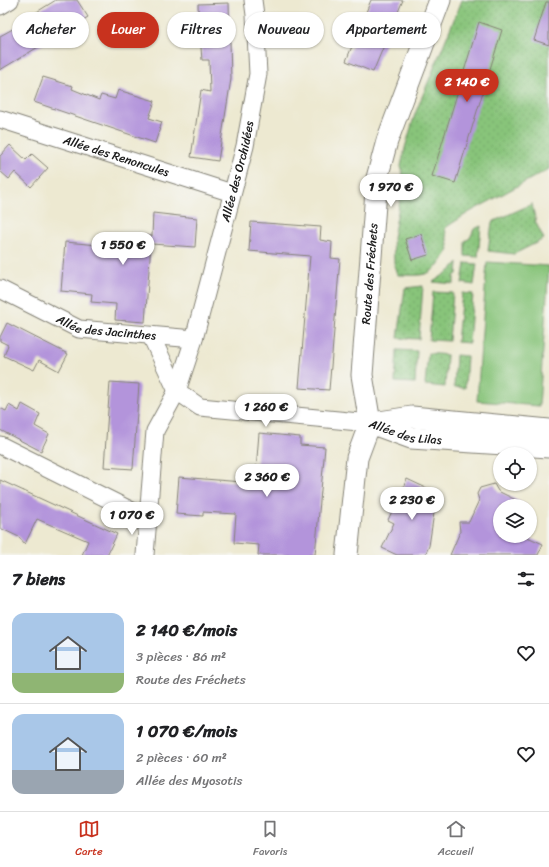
<!DOCTYPE html>
<html lang="fr">
<meta charset="utf-8">
<style>
:root{--surface:#fff;--page:#f2f2f2;--text:#202124;--muted:#757577;--line:#e0e0e0;--accent:#c8321e}
body{margin:0;font-family:Sriracha,sans-serif;background:var(--page);color:var(--text);height:100vh;display:flex;flex-direction:column;font-size:15px;white-space:nowrap}
*{box-sizing:border-box;margin:0}
p{font-size:13px;color:var(--muted)}
.icon{flex:none;width:22px;height:22px;fill:none;stroke:currentColor;stroke-width:2;stroke-linecap:round;stroke-linejoin:round}
.map{position:relative;height:555px;overflow:hidden}
.details{display:flex;flex-direction:column;background:var(--surface);flex:1}
.details>*{flex:none}
.guide{position:absolute;left:12px;top:12px;width:525px;height:36px;display:flex;gap:8px}
.tools{position:absolute;left:493px;top:447px;display:grid;gap:8px}
.tools a{display:grid;place-items:center;width:44px;height:44px;border-radius:50%;background:var(--surface);box-shadow:0 1px 3px #0004;font-size:20px}
.price{position:absolute;translate:-50% -34px;padding:0 9px;border-radius:14px;background:#fff;color:#222;font-size:13px;line-height:26px;filter:drop-shadow(0 1px 2px #0008)}
.price::after{content:'';position:absolute;left:50%;top:24px;width:12px;height:9px;margin-left:-6px;background:inherit;clip-path:polygon(0 0,100% 0,50% 100%)}
.price.selected{background:var(--accent);color:#fff}
ul{padding:0;list-style:none}
li{display:flex;align-items:center;gap:12px;height:100px;padding:0 12px}
li+li{border-top:1px solid var(--line)}
li span{display:grid;place-items:center;flex:none;width:112px;height:80px;border-radius:12px;color:#555}
li>.icon{margin-inline-start:auto}
span .icon{width:48px;height:48px;fill:#fffc;stroke-width:1}
li b{font-size:17px}
h2{display:flex;justify-content:space-between;align-items:center;height:48px;padding:0 12px;font-size:17px}
.pill{padding:0 14px;border-radius:18px;background:var(--surface);box-shadow:0 1px 3px #0004;font-size:14px;line-height:36px}
.pill.selected{background:var(--accent);color:#fff}
.tabs{display:flex;justify-content:space-around;align-items:center;height:56px;border-top:1px solid var(--line);background:var(--surface);font-size:11px;color:var(--muted)}
.tabs a{display:grid;justify-items:center;gap:2px}
.tabs .selected{color:var(--accent)}
.map>svg:first-child{display:block}
.grass{fill:url(#grass-dots);stroke:#52704b}
.garden{fill:#88c47a;stroke:#52704b}
.building{fill:#b394db}
.lines{fill:none;stroke-linecap:round;stroke-linejoin:round}
.minor-casing{stroke:#848276;stroke-width:19}
.tertiary-casing{stroke:#848276;stroke-width:23}
.minor{stroke:#fff;stroke-width:17}
.tertiary{stroke:#fff;stroke-width:21}
.labels{text-anchor:middle;stroke-width:3;stroke-linejoin:round;paint-order:stroke}
.street-label{font-size:12px;fill:#1c1c1c;stroke:#f6f6f2}
</style>
<div class="map">
<svg width="549" height="555" viewBox="0 0 549 555">
<defs>
<pattern id="grass-dots" width="8" height="8" patternUnits="userSpaceOnUse"><rect width="8" height="8" fill="#88c47a"/><path d="M2 2h.1M6 6h.1" fill="none" stroke="#75a869" stroke-width="1.8" stroke-linecap="round"/></pattern>
</defs>
<rect width="100%" height="100%" fill="#f6f6f2"/>
<filter id="ink" filterUnits="userSpaceOnUse"><feTurbulence type="fractalNoise" baseFrequency=".025" numOctaves="2"/><feDisplacementMap in="SourceGraphic" scale="8" xChannelSelector="R" yChannelSelector="G"/><feConvolveMatrix kernelMatrix="1 2 1 2 8 2 1 2 1" color-interpolation-filters="sRGB"/></filter>
<filter id="wash" filterUnits="userSpaceOnUse"><feTurbulence type="fractalNoise" baseFrequency=".012" numOctaves="4" result="noise"/><feDisplacementMap in="SourceGraphic" scale="16" xChannelSelector="R" yChannelSelector="G"/><feGaussianBlur stdDeviation="0.9" result="paint"/><feColorMatrix in="noise" values="0 0 0 0 0 0 0 0 0 0 0 0 0 0 0 0 0 1.4 0 .05"/><feComposite in="paint" operator="in"/></filter>
<g filter="url(#wash)">
<rect width="100%" height="100%" fill="#ede9d1"/>
<path class="grass" d="M462 0H549V169L468 213 445 228 449 250C431 276 430 276 398 275L394 263 393 237 404 180 401 166 405 148 415 114Z
M532 204 536 223 544 239 514 254 488 251 492 222Z
M481 226 478 257 465 256V241L470 238 474 229Z
M458 262 457 274 454 276V284L433 282 451 270Z
M465 263 477 264 474 285 462 283Z
M423 286 419 339 398 338 405 288Z
M433 292 453 293 449 341 429 340Z
M462 293 473 294 469 343 457 342Z
M397 350 417 351 415 383 395 382Z
M428 353 447 355 445 387 425 385Z
M456 355 467 356 465 388 454 387Z"/>
<path class="garden" d="M487 262 549 266 539 406 477 401Z"/>
<g id="blocks">
<path class="building" d="M56 0H77L88 17 0 70V36L29 20 27 18Z
M371 0H403L373 72 346 61Z
M546 2H549V45L534 40Z
M229 3 231 79 218 161 191 157 201 90 210 92 209 60H202L200 36H199L198 4Z
M479 22 502 30 455 183 432 176Z
M43 77 73 86 72 89 99 100 101 95 115 99 118 90 155 101 149 118 162 122 155 143 34 102Z
M10 145 26 160 32 154 48 168 31 187 15 172 9 179 0 171V156Z
M153 213 197 218 195 247 151 244 145 322 115 320 116 304 91 302 92 294 61 291 65 242 121 247 123 234 152 236Z
M251 222 321 227 320 240 332 242 331 258 340 259 329 390 299 388 310 256 249 251Z
M421 234 428 255 412 260 405 239Z
M7 323 68 354 59 371 39 360 34 370 4 356 8 345 0 341V337Z
M110 382 139 384 133 469 104 467Z
M22 404 40 414 35 426 49 434 41 451 0 430V408L6 411 9 405 19 411Z
M259 433 300 437V445L325 447 315 555H258L259 545 234 543 236 514 203 512V516L176 514 179 477 255 483Z
M407 479 437 493 429 546 425 555H397L382 548 394 523 388 520Z
M0 480 117 534 107 555H82L88 541 37 519 25 544 19 537 0 528Z
M494 484 498 491 528 506H500V536H525L543 544 538 555H450L460 532 459 522H469L479 500 477 494 480 488Z"/>
</g>
</g>
<g filter="url(#ink)">
<use href="#blocks" fill-opacity="0" stroke="#848276" stroke-width="1"/>
<g class="lines">
<g class="minor-casing">
<g id="minor">
<path d="M0 6 10 0"/>
<path id="s1" d="M0 119 232 193"/>
<path id="s2" d="M0 289 79 329 194 339"/>
<path d="M151 336 177 391 200 407 370 423"/>
<path d="M0 445 148 519"/>
<path id="s3" d="M145 555 155 431 177 391 194 339 245 146 258 74 255 15 253 0"/>
</g>
</g>
<g class="tertiary-casing">
<g id="tertiary">
<path id="s4" d="M370 423 411 438 549 447"/>
<path d="M373 423 412 417 549 430"/>
<path id="s5" d="M347 555 357 458 370 423 362 375 377 178 387 141 440 0"/>
</g>
</g>
<use href="#minor" class="minor"/>
<use href="#tertiary" class="tertiary"/>
</g>
</g>
<g class="labels">
<g class="street-label">
<text dy="4" stroke="none"><textPath href="#s1" startOffset="122">Allée des Renoncules</textPath></text>
<text dy="4" stroke="none"><textPath href="#s3" startOffset="398">Allée des Orchidées</textPath></text>
<text dy="4" stroke="none"><textPath href="#s5" startOffset="285">Route des Fréchets</textPath></text>
<text dy="4" stroke="none"><textPath href="#s2" startOffset="115">Allée des Jacinthes</textPath></text>
<text dy="4" stroke="none"><textPath href="#s4" startOffset="37">Allée des Lilas</textPath></text>
</g>
</g>
</svg>
<div class="tools">
<a><svg class="icon" aria-label="locate" viewBox="0 0 24 24"><circle cx="12" cy="12" r="6"/><path d="M12 2v4M12 18v4M2 12h4M18 12h4"/></svg></a>
<a><svg class="icon" aria-label="layers" viewBox="0 0 24 24"><path d="M12 4l9 5-9 5-9-5zM3 14l9 5 9-5"/></svg></a>
</div>
<b class="price selected" style="left:467px;top:103px">2 140 €</b>
<b class="price" style="left:391px;top:208px">1 970 €</b>
<b class="price" style="left:123px;top:266px">1 550 €</b>
<b class="price" style="left:266px;top:428px">1 260 €</b>
<b class="price" style="left:267px;top:498px">2 360 €</b>
<b class="price" style="left:412px;top:521px">2 230 €</b>
<b class="price" style="left:132px;top:536px">1 070 €</b>
<div class="guide">
<a class="pill">Acheter</a>
<a class="pill selected">Louer</a>
<a class="pill">Filtres</a>
<a class="pill">Nouveau</a>
<a class="pill">Appartement</a>
</div>
</div>
<section class="details">
<h2>7 biens<svg class="icon" aria-label="filters" viewBox="0 0 24 24"><path d="M4 7h16M4 17h16"/><circle cx="9" cy="7" r="2"/><circle cx="15" cy="17" r="2"/></svg></h2>
<ul>
<li><span style="background:linear-gradient(#a9c7e8 75%,#8fb573 0)"><svg class="icon" aria-label="home" viewBox="0 0 24 24"><path d="M3 11l9-7 9 7M6 9v11h12V9"/></svg></span><div><b>2 140 €/mois</b><p>3 pièces · 86 m²</p><p>Route des Fréchets</p></div><svg class="icon" aria-label="heart" viewBox="0 0 24 24"><path d="M12 20l-8-8c-3-5 5-10 8-4 3-6 11-1 8 4z"/></svg></li>
<li><span style="background:linear-gradient(#a9c7e8 70%,#9aa5b1 0)"><svg class="icon" aria-label="home" viewBox="0 0 24 24"><path d="M3 11l9-7 9 7M6 9v11h12V9"/></svg></span><div><b>1 070 €/mois</b><p>2 pièces · 60 m²</p><p>Allée des Myosotis</p></div><svg class="icon" aria-label="heart" viewBox="0 0 24 24"><path d="M12 20l-8-8c-3-5 5-10 8-4 3-6 11-1 8 4z"/></svg></li>
</ul>
</section>
<nav class="tabs">
<a class="selected"><svg class="icon" aria-label="map" viewBox="0 0 24 24"><path d="M3 6l6-2 6 2 6-2v14l-6 2-6-2-6 2zM9 4v14M15 6v14"/></svg>Carte</a>
<a><svg class="icon" aria-label="saved" viewBox="0 0 24 24"><path d="M7 4h10v16l-5-4-5 4z"/></svg>Favoris</a>
<a><svg class="icon" aria-label="home" viewBox="0 0 24 24"><path d="M3 11l9-7 9 7M6 9v11h12V9"/></svg>Accueil</a>
</nav>
